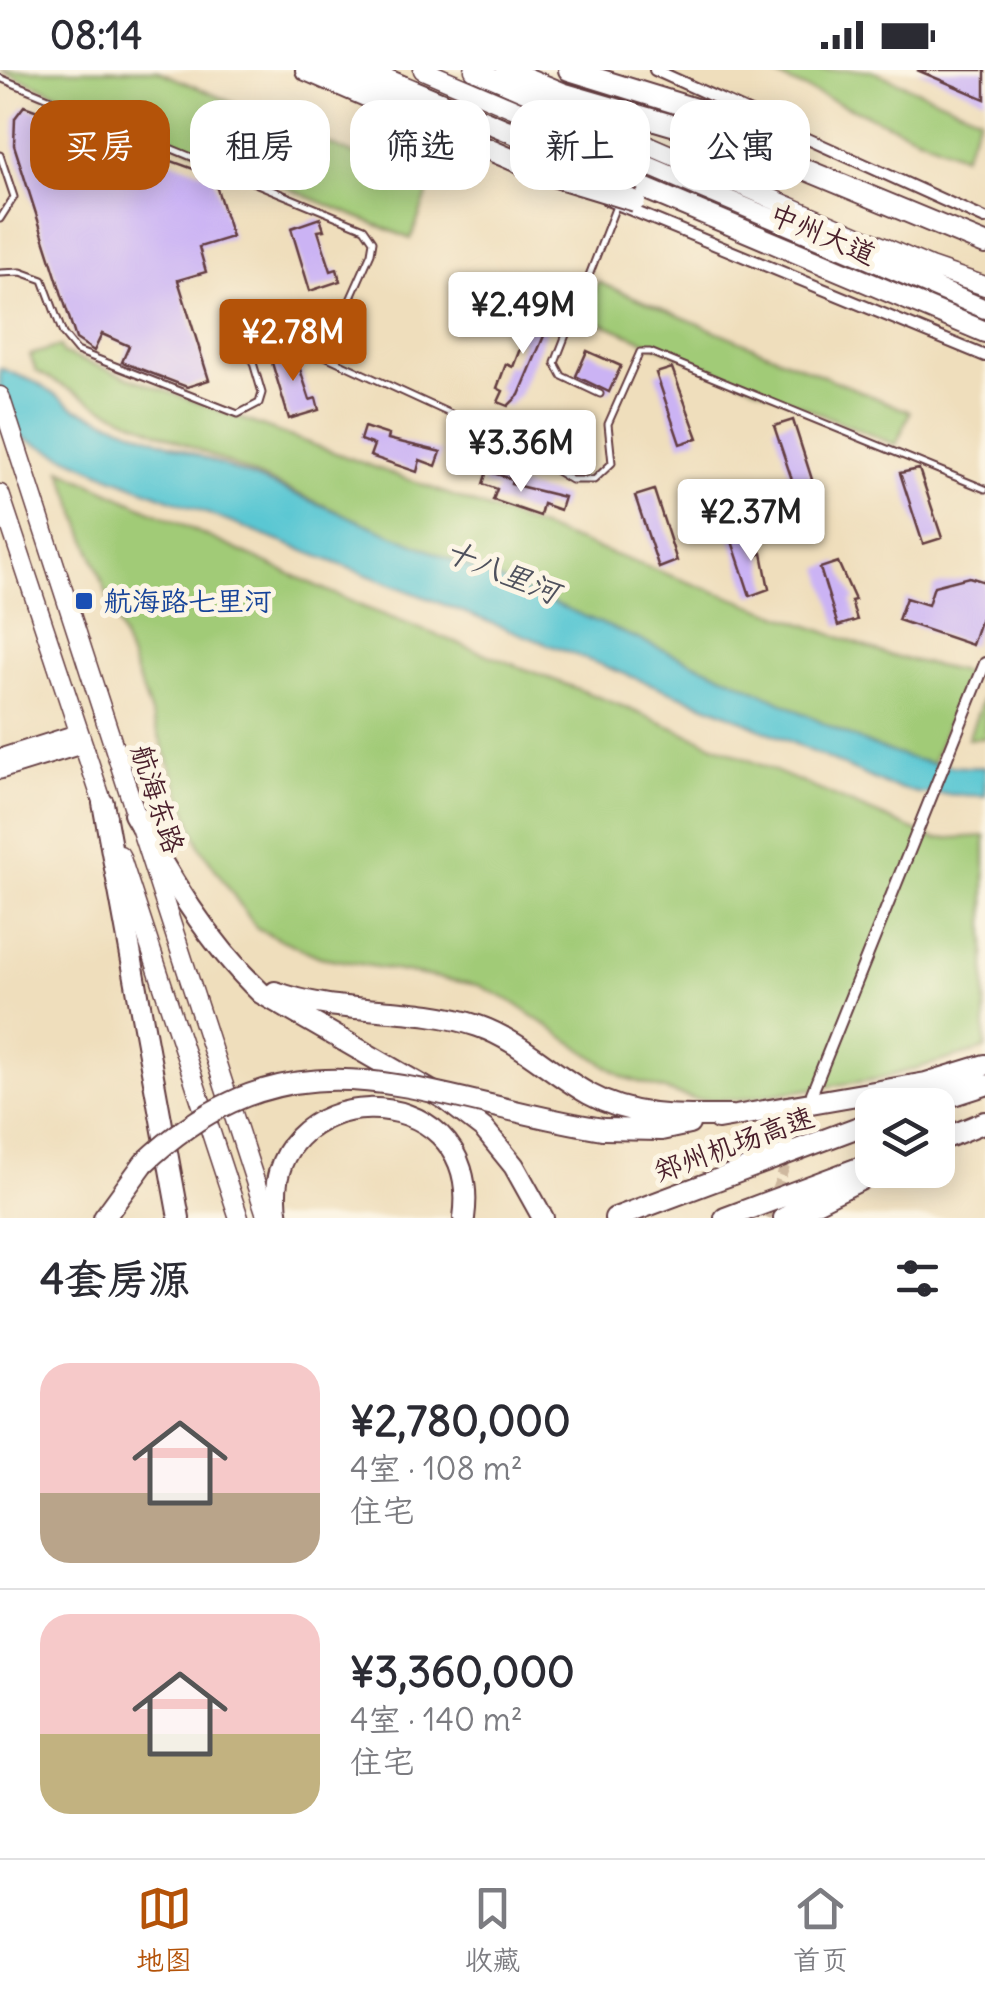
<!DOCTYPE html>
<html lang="zh">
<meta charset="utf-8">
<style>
:root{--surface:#fff;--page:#f7f7f7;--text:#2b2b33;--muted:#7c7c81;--line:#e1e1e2;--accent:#b45309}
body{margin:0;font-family:Delius,"LXGW WenKai TC",sans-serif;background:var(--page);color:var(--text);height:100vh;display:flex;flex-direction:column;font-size:38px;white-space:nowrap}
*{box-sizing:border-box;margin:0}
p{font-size:32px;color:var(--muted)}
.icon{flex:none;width:55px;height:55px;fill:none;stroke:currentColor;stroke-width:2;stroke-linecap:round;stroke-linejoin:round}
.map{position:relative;height:1148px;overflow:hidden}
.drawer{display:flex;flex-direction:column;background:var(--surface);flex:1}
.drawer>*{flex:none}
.banner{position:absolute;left:30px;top:30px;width:925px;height:90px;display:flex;gap:20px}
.tools{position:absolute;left:855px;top:1018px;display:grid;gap:20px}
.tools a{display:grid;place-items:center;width:100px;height:100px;border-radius:20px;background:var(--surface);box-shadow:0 5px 25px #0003;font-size:50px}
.price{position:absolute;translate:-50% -85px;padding:0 22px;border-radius:10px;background:#fff;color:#222;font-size:32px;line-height:65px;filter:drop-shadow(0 2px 5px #0008)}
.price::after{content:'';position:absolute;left:50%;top:60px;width:30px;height:22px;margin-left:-15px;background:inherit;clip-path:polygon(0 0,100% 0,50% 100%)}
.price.current{background:var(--accent);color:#fff}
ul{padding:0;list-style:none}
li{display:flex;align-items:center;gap:30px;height:250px;padding:0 40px}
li+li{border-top:2px solid var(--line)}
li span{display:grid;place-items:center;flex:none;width:280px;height:200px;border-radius:30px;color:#555}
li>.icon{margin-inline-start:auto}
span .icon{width:120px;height:120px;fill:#fffc;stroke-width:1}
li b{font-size:42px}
h2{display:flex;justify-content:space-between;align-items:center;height:120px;padding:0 40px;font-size:42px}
.tag{padding:0 35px;border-radius:30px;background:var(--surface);box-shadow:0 5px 25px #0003;font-size:35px;line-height:90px}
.tag.current{background:var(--accent);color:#fff}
.status{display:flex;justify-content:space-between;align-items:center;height:70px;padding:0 50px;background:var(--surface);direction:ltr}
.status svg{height:28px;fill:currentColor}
.tab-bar{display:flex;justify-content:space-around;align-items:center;height:140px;border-top:2px solid var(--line);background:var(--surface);font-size:28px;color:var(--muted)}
.tab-bar a{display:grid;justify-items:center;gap:5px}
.tab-bar .current{color:var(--accent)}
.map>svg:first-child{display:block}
.green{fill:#a1cb77;stroke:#767551;stroke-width:2.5}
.water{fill:#5ac7d3;stroke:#52737f;stroke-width:2.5}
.building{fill:#cbb3f4}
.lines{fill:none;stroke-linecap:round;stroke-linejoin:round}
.street-tunnel{stroke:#ceb89f;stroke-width:10;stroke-dasharray:10 5;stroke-linecap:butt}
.lane-casing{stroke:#633c41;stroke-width:9}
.street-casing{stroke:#633c41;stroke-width:14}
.secondary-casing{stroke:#633c41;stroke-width:19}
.primary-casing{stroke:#633c41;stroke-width:21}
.highway-casing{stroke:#633c41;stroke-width:24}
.lane{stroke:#fff;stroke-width:5}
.street{stroke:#fff;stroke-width:10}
.secondary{stroke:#fff;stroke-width:15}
.primary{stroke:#fff;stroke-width:18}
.highway{stroke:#fff;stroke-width:20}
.highway-bridge-casing{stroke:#633c41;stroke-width:24;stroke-linecap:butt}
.highway-bridge{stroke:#fff;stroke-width:20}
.transit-dot{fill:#1a4fb4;stroke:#fcf5e5;stroke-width:4}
.labels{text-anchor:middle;stroke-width:10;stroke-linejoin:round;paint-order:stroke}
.street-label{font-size:28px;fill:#4a1f2b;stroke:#fcf5e5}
.transit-label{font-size:28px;fill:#164399;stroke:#fcf5e5;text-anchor:start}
.water-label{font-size:30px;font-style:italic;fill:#4f515d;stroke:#fcf5e5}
</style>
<div class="status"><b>08:14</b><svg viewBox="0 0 49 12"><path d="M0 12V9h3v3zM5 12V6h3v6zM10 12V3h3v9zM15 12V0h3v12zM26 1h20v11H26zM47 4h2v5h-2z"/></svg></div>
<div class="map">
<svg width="985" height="1148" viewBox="0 0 985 1148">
<rect width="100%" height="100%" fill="#fcf5e5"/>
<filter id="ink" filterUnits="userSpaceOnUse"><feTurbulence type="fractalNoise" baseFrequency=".01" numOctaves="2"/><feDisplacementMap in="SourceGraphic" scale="20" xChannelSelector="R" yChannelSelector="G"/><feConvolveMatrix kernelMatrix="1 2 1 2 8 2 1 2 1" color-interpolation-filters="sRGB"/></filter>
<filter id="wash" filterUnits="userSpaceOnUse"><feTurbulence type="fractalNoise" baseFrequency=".0048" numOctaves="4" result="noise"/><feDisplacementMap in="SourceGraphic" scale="40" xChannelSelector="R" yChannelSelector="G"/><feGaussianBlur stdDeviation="2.25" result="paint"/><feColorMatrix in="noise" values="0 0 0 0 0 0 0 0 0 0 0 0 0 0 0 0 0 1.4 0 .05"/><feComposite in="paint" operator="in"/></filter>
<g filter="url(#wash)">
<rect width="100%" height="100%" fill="#efdebc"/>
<path class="green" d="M0 0H156L430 117 411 169Z
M781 0H870L980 47 963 86 778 7Z
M598 212 910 342 896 375 584 246Z
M60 276 62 283 888 585 967 603 929 702 103 338 36 301 30 285Z
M61 400 363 537 622 636 935 769 985 766V979L878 1009 736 1030 693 1029 623 1007 511 931 478 915 320 887 257 859 200 777Z
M985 623V668L968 669Z"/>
<path class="water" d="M0 298 37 313 76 339C294 419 508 515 723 605 807 640 891 702 985 697V726L918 723 887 715 721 641 112 407 0 358Z"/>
<g id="blocks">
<path class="building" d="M917 0H985V29Z
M24 36 142 79 139 88 166 98 169 90 213 106 232 167 199 177 206 202 178 210 209 310 187 317 122 292 129 276 102 264 94 281 76 269 14 75 15 48Z
M320 148 324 160 318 161 331 201 337 199 340 211 310 221 291 158Z
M538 236 548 240 542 254 546 261 519 325 508 336 498 332 503 321 497 318 506 294 513 297 523 271 517 268 527 244 533 247Z
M299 277 303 288 297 290 310 330 316 328 319 340 289 349 270 286Z
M587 281 621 296 609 322 576 306Z
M672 298 698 368 680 374 656 303Z
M793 350 816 422 798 428 774 356Z
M364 357 389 365 388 369 441 382 436 396 420 390 417 402 370 386 374 375 360 370Z
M919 399 942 468 923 474 900 403Z
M487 401 512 409 511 414 564 427 560 440 543 434 540 446 493 430 497 419 483 414Z
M654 420 677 491 659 498 635 426Z
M750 462 758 485 762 483 769 519 750 526 731 468Z
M838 492 855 530 851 531 857 550 838 556 820 498Z
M969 507 985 512V536L972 575 898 550 906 528 928 535 934 516Z"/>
</g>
</g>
<g filter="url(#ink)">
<use href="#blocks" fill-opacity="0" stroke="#633c41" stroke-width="2.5"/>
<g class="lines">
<path class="street-tunnel" d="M766 1148 808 1033"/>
<g class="lane-casing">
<path id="lane" d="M0 8 364 158 373 171 371 183 325 286 499 366 571 410H594L612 393 608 354 640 282H650L985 419
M0 85 14 127 0 149
M0 203 21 202 43 210 63 264 77 281 238 344 259 333 262 323 243 259
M600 324 562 306 555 293 616 136"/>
</g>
<g class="street-casing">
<path id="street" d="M336 0 414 32
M655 0 985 149
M518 74 563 102
M607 130 985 286
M812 1023 985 593"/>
</g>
<g class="secondary-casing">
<path id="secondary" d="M0 687 79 662
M0 701 84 675"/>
</g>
<g class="primary-casing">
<path id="primary" d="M423 0 985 239
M474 0 930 197 985 216
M0 326 267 1148
M0 424 107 746
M120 785 239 1148"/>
</g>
<g class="highway-casing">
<path id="highway" d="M306 0 543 103
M364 0 985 262
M507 0 562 23 758 80 985 174
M569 0 718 46 753 76
M103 733 179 1148
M134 744C171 809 206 870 261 923L445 1029 484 1059 514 1096 543 1148
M275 922C340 946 412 934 478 956 519 970 551 1003 589 1024 634 1049 681 1046 731 1046
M923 1035 985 1015
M718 1049 926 1013 985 995
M603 1059 661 1060 689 1054
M938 1071 985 1052
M104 1148 144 1093
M278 1148C252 1006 485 999 464 1148
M615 1148 872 1052
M725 1148 872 1093
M784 1148 862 1109"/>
</g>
<use href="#lane" class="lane"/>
<use href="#street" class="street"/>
<use href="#secondary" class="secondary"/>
<use href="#primary" class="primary"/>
<use href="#highway" class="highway"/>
<g class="highway-bridge-casing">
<path id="highway-bridge" d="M543 103 635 131
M144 1093C298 947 428 1032 603 1059"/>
</g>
<use href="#highway-bridge" class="highway-bridge"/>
</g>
</g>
<rect class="transit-dot" x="74" y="521" width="20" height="20" rx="5"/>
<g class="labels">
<g class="street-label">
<text transform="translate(823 164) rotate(23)" y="10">中州大道</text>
<text transform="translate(158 729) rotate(72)" y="10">航海东路</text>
<text transform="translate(734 1074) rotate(-20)" y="10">郑州机场高速</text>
</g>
<g class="transit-label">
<text x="104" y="541">航海路七里河</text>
</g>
<g class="water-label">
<text transform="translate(502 502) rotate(22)" y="10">十八里河</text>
</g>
</g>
</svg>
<div class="tools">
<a><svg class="icon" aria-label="layers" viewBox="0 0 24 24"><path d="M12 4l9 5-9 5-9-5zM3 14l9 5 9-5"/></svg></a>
</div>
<b class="price" style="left:523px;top:287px">¥2.49M</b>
<b class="price current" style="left:293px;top:314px">¥2.78M</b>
<b class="price" style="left:521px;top:425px">¥3.36M</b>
<b class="price" style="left:751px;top:494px">¥2.37M</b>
<div class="banner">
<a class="tag current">买房</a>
<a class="tag">租房</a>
<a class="tag">筛选</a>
<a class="tag">新上</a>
<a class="tag">公寓</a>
</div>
</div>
<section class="drawer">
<h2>4套房源<svg class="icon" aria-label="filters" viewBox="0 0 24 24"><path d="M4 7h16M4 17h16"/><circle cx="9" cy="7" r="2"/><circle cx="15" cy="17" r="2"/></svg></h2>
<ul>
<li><span style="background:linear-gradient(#f6c9c9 65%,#b9a48a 0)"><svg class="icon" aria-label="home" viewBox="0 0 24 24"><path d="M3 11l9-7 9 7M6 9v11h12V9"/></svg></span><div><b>¥2,780,000</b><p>4室 · 108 m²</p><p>住宅</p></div></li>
<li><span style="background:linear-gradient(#f6c9c9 60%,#c2b280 0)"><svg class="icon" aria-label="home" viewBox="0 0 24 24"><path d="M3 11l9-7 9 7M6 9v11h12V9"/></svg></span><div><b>¥3,360,000</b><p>4室 · 140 m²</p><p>住宅</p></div></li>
</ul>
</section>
<nav class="tab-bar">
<a class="current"><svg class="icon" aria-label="map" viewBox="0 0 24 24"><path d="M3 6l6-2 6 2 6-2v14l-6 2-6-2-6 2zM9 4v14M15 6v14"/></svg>地图</a>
<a><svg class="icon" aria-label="saved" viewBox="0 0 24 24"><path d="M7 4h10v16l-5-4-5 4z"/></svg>收藏</a>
<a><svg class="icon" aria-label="home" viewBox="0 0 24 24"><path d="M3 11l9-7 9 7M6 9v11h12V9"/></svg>首页</a>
</nav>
